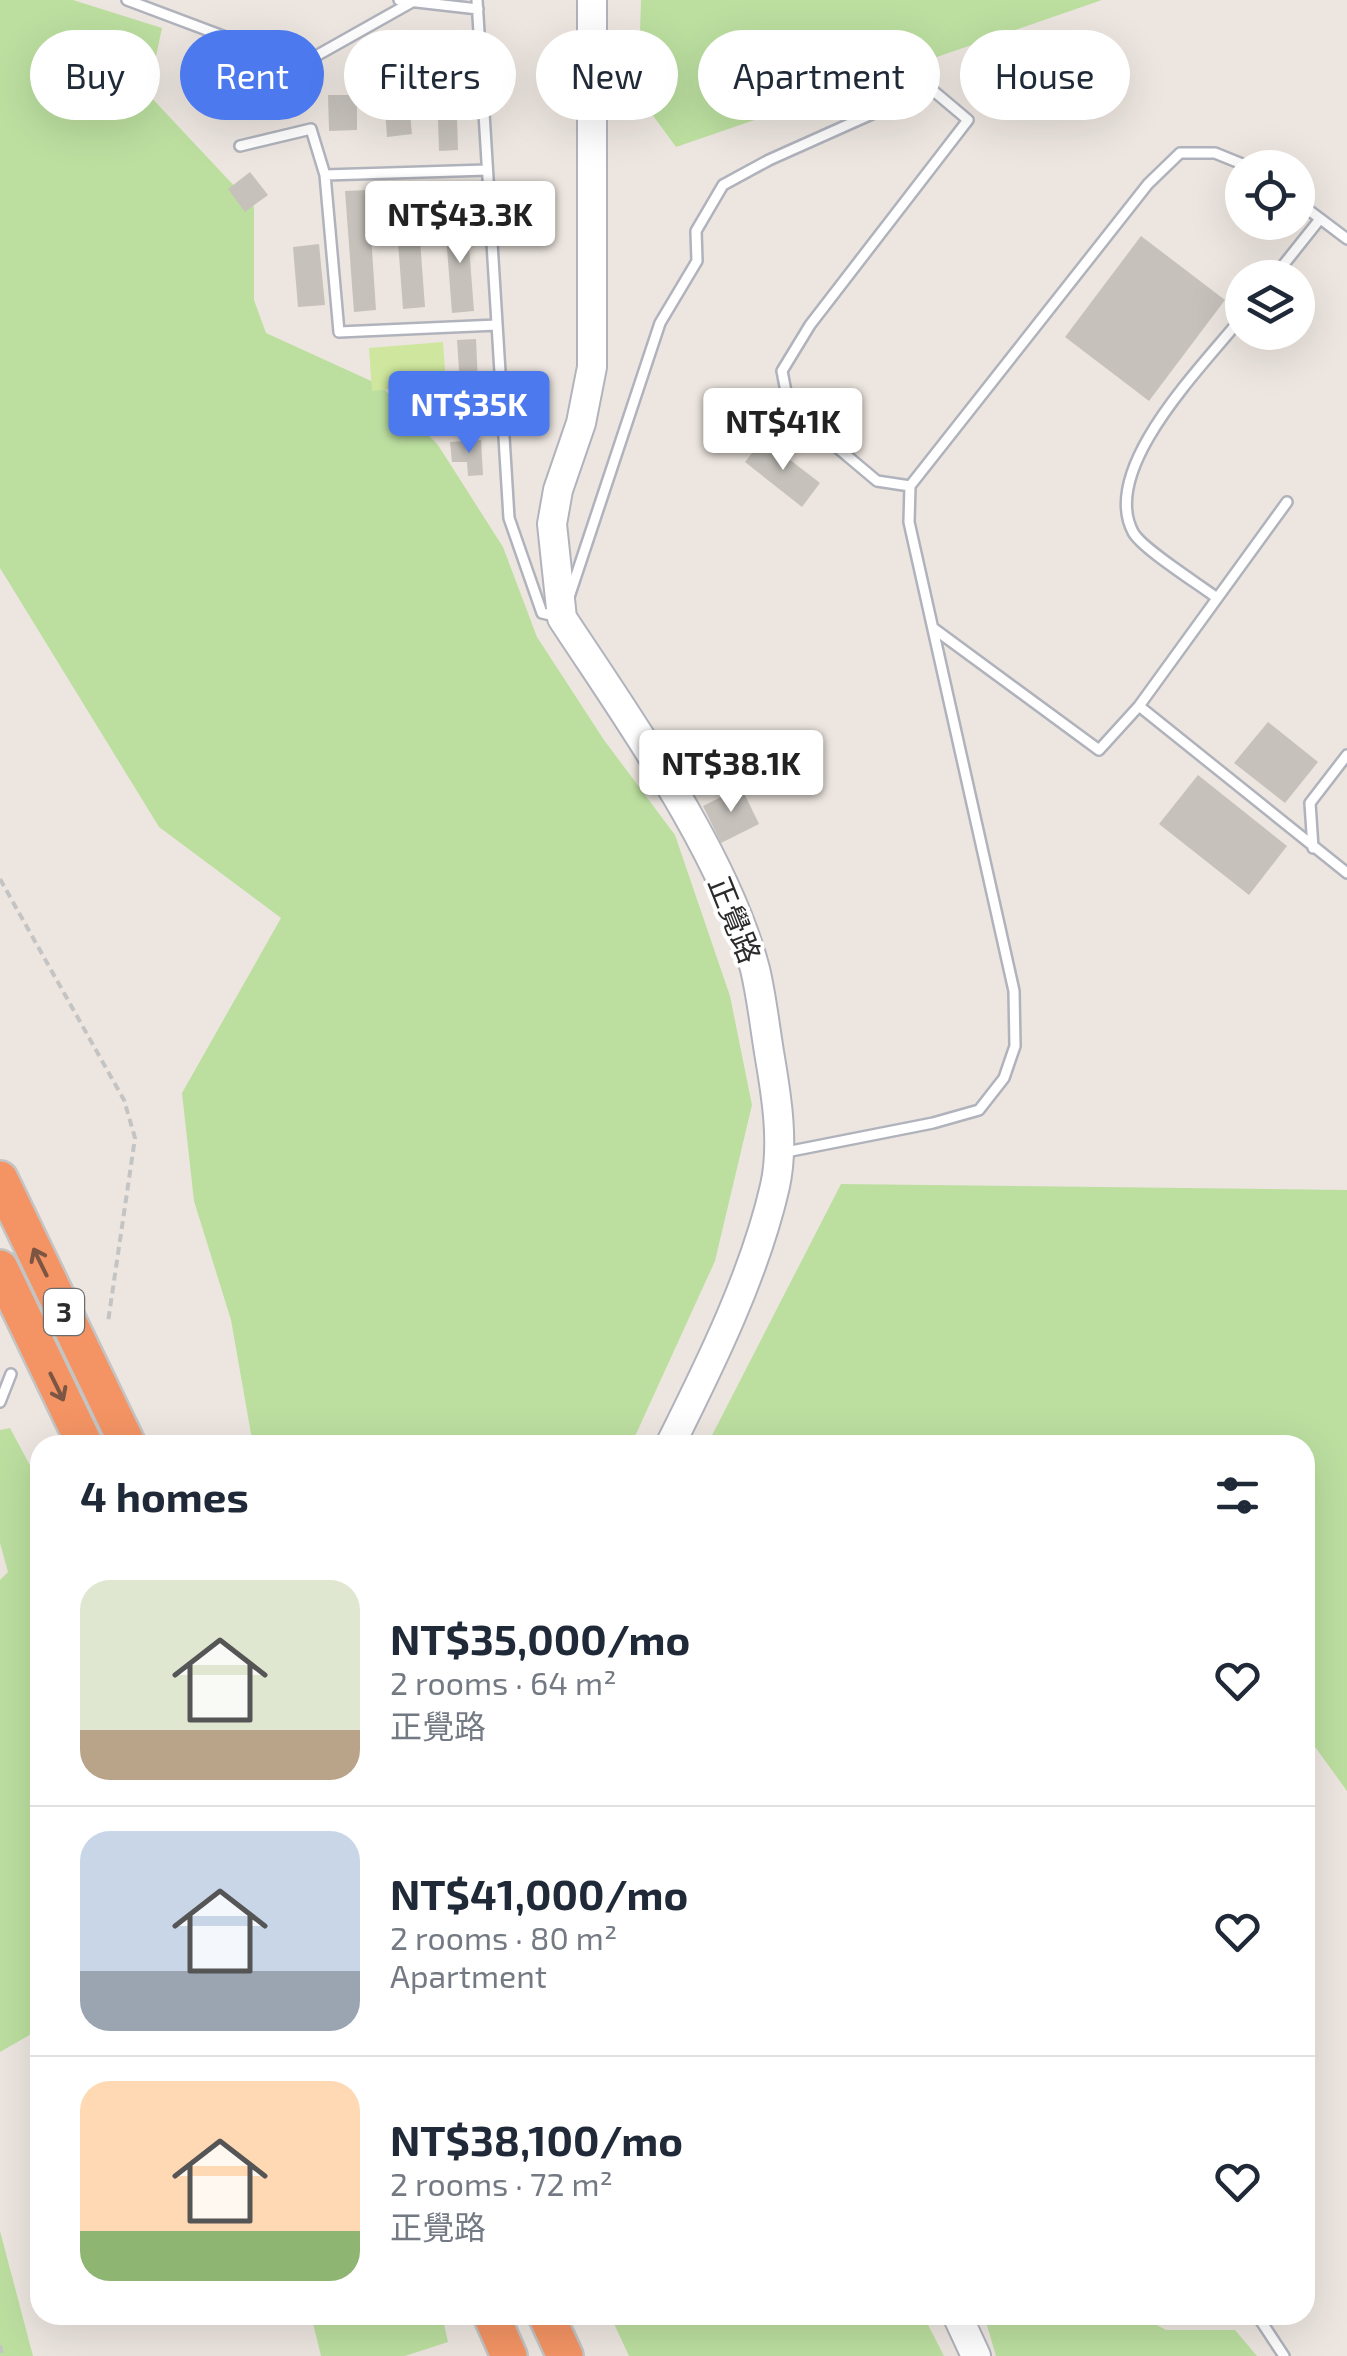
<!DOCTYPE html>
<meta charset="utf-8">
<style>
:root{--surface:#fff;--page:#f6f6f7;--text:#1f2937;--muted:#747a83;--line:#e0e1e3;--accent:#4c7aee}
body{margin:0;font-family:"Exo 2","Noto Sans TC",sans-serif;background:var(--page);color:var(--text);height:100vh;display:flex;flex-direction:column;font-size:38px;white-space:nowrap}
*{box-sizing:border-box;margin:0}
p{font-size:32px;color:var(--muted)}
.icon{flex:none;width:55px;height:55px;fill:none;stroke:currentColor;stroke-width:2;stroke-linecap:round;stroke-linejoin:round}
.map{position:relative;flex:1;overflow:hidden}
.sheet{position:absolute;left:30px;top:1435px;width:1285px;height:890px;display:flex;flex-direction:column;background:var(--surface);border-radius:30px;box-shadow:0 10px 40px #0002}
.sheet>*{flex:none}
.banner{position:absolute;left:30px;top:30px;width:1288px;height:90px;display:flex;gap:20px}
.tools{position:absolute;left:1225px;top:150px;display:grid;gap:20px}
.tools a{display:grid;place-items:center;width:90px;height:90px;border-radius:50%;background:var(--surface);box-shadow:0 10px 40px #0002;font-size:50px}
.price{position:absolute;translate:-50% -85px;padding:0 22px;border-radius:10px;background:#fff;color:#222;font-size:32px;line-height:65px;filter:drop-shadow(0 2px 5px #0008)}
.price::after{content:'';position:absolute;left:50%;top:60px;width:30px;height:22px;margin-left:-15px;background:inherit;clip-path:polygon(0 0,100% 0,50% 100%)}
.price.selected{background:var(--accent);color:#fff}
ul{padding:0;list-style:none}
li{display:flex;align-items:center;gap:30px;height:250px;padding:0 50px}
li+li{border-top:2px solid var(--line)}
li span{display:grid;place-items:center;flex:none;width:280px;height:200px;border-radius:30px;color:#555}
li>.icon{margin-inline-start:auto}
span .icon{width:120px;height:120px;fill:#fffc;stroke-width:1}
li b{font-size:42px}
h2{display:flex;justify-content:space-between;align-items:center;height:120px;padding:0 50px;font-size:42px}
.tag{padding:0 35px;border-radius:45px;background:var(--surface);box-shadow:0 10px 40px #0002;font-size:35px;line-height:90px}
.tag.selected{background:var(--accent);color:#fff}
.map>svg:first-child{display:block}
.green{fill:#bcdfa0}
.pitch{fill:#cee69d}
.building{fill:#c6c1bb}
.lines{fill:none;stroke-linecap:round;stroke-linejoin:round}
.lane-casing{stroke:#b0b3bc;stroke-width:14}
.secondary-casing{stroke:#b0b3bc;stroke-width:32}
.highway-casing{stroke:#c4c4c4;stroke-width:40}
.path{stroke:#c4c4c4;stroke-width:4;stroke-dasharray:8 5;stroke-linecap:butt}
.lane{stroke:#fff;stroke-width:9}
.secondary{stroke:#fff;stroke-width:28}
.highway{stroke:#f49464;stroke-width:35}
.oneway{stroke:#7c5642}
.labels{text-anchor:middle;stroke-width:8;stroke-linejoin:round;paint-order:stroke}
.shield{fill:#fff;stroke:#6b6b6b;stroke-width:2.5}
.shield-label{font-size:28px;font-weight:bold;fill:#2c2c2c}
.street-label{font-size:30px;fill:#2c2c2c;stroke:#fff}
</style>
<div class="map">
<svg width="1347" height="2356" viewBox="0 0 1347 2356">
<rect width="100%" height="100%" fill="#ede6e0"/>
<path class="green" d="M0 0H73L162 28 148 94 254 207V300L266 333 380 385 438 445 503 547 537 637 604 740 675 835 730 996 752 1105 715 1261 631 1445H253L231 1320 194 1201 182 1093 281 918 159 827 0 568Z
M641 0H1102L676 147 638 95Z
M841 1184 1347 1190V1791L1305 1733V1445H707Z
M10 1428 40 1484V2029L0 2052V1580L8 1572 0 1543V1430Z
M0 2231 33 2356H0Z
M311 2315H442L448 2342 405 2356H321Z
M610 2315H923L944 2356H629Z
M984 2315H1138L1166 2330H1235L1257 2356H996Z"/>
<path class="pitch" d="M443 342 446 384 372 391 369 348Z"/>
<path class="building" d="M456 84 458 150 439 151 438 120H429L428 95H434V85Z
M408 93 412 134 387 137 384 95Z
M328 95H357V130L329 131Z
M250 172 268 195 245 212 228 189Z
M416 186 425 307 403 309 394 188Z
M368 190 376 310 354 312 345 191Z
M467 220 474 311 452 313 445 222Z
M1141 236 1225 300 1149 401 1065 337Z
M319 244 325 305 298 307 293 247Z
M476 339 478 384 460 385 457 340Z
M478 408 480 432 422 435 421 412Z
M763 439 820 483 802 507 745 462Z
M481 440 483 475 468 476 467 462H452L450 442Z
M1268 722 1318 762 1285 803 1234 763Z
M1198 775 1287 846 1249 895 1159 824Z
M741 787 759 824 721 843 703 806Z"/>
<g class="lines">
<g class="lane-casing">
<path id="lane" d="M127 0 300 65 412 2
M399 0 478 9
M477 0 509 518 542 613 559 617
M240 146 311 129 325 175
M487 170 325 175 339 332 497 325
M1298 202 1347 239
M1273 278 1320 219
M569 597 660 323 697 261 696 231 723 185 769 160 930 88 968 120 810 325 782 371 789 407 877 481 910 486
M1217 598C1200 585 1141 548 1133 532 1099 468 1204 365 1242 317
M933 628 1099 750 1139 706 1347 873
M1139 706 1287 502
M1313 848 1310 803 1347 755
M781 1153 933 1123 979 1110 1004 1078 1015 1046 1014 991 909 522 910 486 1148 184 1180 153H1215L1252 168
M0 1402 11 1374
M1257 2315 1284 2356"/>
</g>
<g class="secondary-casing">
<path id="secondary" d="M592 0V367L581 423 558 490 552 524 562 618C629 720 724 852 755 969 762 998 765 1029 770 1058 777 1099 784 1145 775 1186 755 1274 710 1365 670 1445
M957 2315 976 2356"/>
</g>
<g class="highway-casing">
<path id="highway" d="M0 1179 128 1445
M0 1268 85 1445
M491 2315 509 2356
M546 2315 565 2356"/>
</g>
<path class="path" d="M0 879 124 1100 135 1138 108 1322
M0 2345 2 2356"/>
<use href="#lane" class="lane"/>
<use href="#secondary" class="secondary"/>
<use href="#highway" class="highway"/>
</g>
<defs><path id="oneway-shaft" d="M-6 0H5M1.5-3L5.5 0L1.5 3" fill="none" stroke-width="1.6" stroke-linecap="round" stroke-linejoin="round" transform="scale(2.5)"/></defs>
<g class="oneway">
<use href="#oneway-shaft" transform="translate(40 1262) rotate(-116)"/>
<use href="#oneway-shaft" transform="translate(57 1387) rotate(64)"/>
</g>
<g class="labels">
<rect class="shield" x="44" y="1289" width="40" height="46" rx="8"/>
<g class="shield-label">
<text x="64" y="1322">3</text>
</g>
<g class="street-label">
<text transform="translate(734 920) rotate(68)" y="10">正覺路</text>
</g>
</g>
</svg>
<div class="tools">
<a><svg class="icon" aria-label="locate" viewBox="0 0 24 24"><circle cx="12" cy="12" r="6"/><path d="M12 2v4M12 18v4M2 12h4M18 12h4"/></svg></a>
<a><svg class="icon" aria-label="layers" viewBox="0 0 24 24"><path d="M12 4l9 5-9 5-9-5zM3 14l9 5 9-5"/></svg></a>
</div>
<b class="price" style="left:460px;top:266px">NT$43.3K</b>
<b class="price selected" style="left:469px;top:456px">NT$35K</b>
<b class="price" style="left:783px;top:473px">NT$41K</b>
<b class="price" style="left:731px;top:815px">NT$38.1K</b>
<div class="banner">
<a class="tag">Buy</a>
<a class="tag selected">Rent</a>
<a class="tag">Filters</a>
<a class="tag">New</a>
<a class="tag">Apartment</a>
<a class="tag">House</a>
</div>
<section class="sheet">
<h2>4 homes<svg class="icon" aria-label="filters" viewBox="0 0 24 24"><path d="M4 7h16M4 17h16"/><circle cx="9" cy="7" r="2"/><circle cx="15" cy="17" r="2"/></svg></h2>
<ul>
<li><span style="background:linear-gradient(#dfe7d0 75%,#b9a48a 0)"><svg class="icon" aria-label="home" viewBox="0 0 24 24"><path d="M3 11l9-7 9 7M6 9v11h12V9"/></svg></span><div><b>NT$35,000/mo</b><p>2 rooms · 64 m²</p><p>正覺路</p></div><svg class="icon" aria-label="heart" viewBox="0 0 24 24"><path d="M12 20l-8-8c-3-5 5-10 8-4 3-6 11-1 8 4z"/></svg></li>
<li><span style="background:linear-gradient(#c9d6e8 70%,#9aa5b1 0)"><svg class="icon" aria-label="home" viewBox="0 0 24 24"><path d="M3 11l9-7 9 7M6 9v11h12V9"/></svg></span><div><b>NT$41,000/mo</b><p>2 rooms · 80 m²</p><p>Apartment</p></div><svg class="icon" aria-label="heart" viewBox="0 0 24 24"><path d="M12 20l-8-8c-3-5 5-10 8-4 3-6 11-1 8 4z"/></svg></li>
<li><span style="background:linear-gradient(#ffd9b3 75%,#8fb573 0)"><svg class="icon" aria-label="home" viewBox="0 0 24 24"><path d="M3 11l9-7 9 7M6 9v11h12V9"/></svg></span><div><b>NT$38,100/mo</b><p>2 rooms · 72 m²</p><p>正覺路</p></div><svg class="icon" aria-label="heart" viewBox="0 0 24 24"><path d="M12 20l-8-8c-3-5 5-10 8-4 3-6 11-1 8 4z"/></svg></li>
</ul>
</section>
</div>
